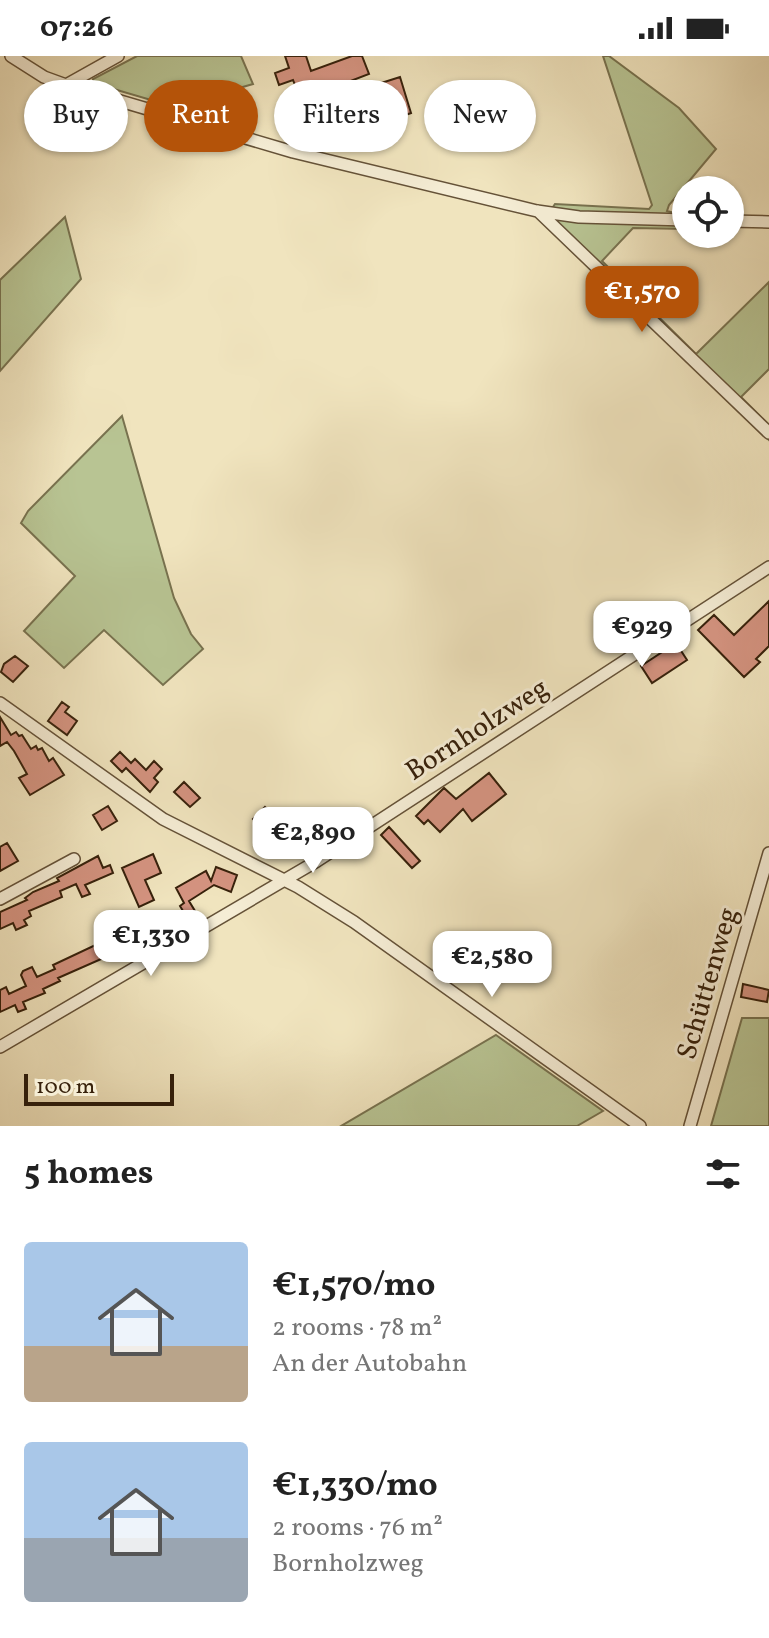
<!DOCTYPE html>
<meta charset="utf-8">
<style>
:root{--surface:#fff;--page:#f2f2f2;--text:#222;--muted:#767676;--accent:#b45309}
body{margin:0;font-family:Vollkorn,serif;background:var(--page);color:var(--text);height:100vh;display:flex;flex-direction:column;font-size:30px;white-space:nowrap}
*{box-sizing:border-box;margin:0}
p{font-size:26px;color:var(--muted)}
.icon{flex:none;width:44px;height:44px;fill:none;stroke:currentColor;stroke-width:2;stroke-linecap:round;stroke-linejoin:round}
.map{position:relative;height:1070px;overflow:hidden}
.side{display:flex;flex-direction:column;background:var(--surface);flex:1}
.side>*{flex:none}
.hud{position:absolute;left:24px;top:24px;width:722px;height:72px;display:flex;gap:16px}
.tools{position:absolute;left:672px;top:120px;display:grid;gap:16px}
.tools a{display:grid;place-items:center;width:72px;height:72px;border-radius:50%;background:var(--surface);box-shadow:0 2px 6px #0004;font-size:40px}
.scale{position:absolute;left:24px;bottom:20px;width:150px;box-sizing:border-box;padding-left:8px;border:4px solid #37210b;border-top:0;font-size:22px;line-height:28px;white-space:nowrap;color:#37210b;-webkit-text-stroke:6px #f5edd5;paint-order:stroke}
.price{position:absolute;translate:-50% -68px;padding:0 18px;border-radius:16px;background:#fff;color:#222;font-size:26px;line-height:52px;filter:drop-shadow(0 2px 4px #0008)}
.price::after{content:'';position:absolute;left:50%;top:48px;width:24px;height:18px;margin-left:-12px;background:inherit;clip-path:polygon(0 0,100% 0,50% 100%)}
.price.on{background:var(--accent);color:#fff}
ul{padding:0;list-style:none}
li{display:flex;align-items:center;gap:24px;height:200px;padding:0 24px}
li span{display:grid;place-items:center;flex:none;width:224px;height:160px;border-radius:8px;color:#555}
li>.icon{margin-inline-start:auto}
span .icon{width:96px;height:96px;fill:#fffc;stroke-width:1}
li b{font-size:34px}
h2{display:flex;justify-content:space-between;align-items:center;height:96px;padding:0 24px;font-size:34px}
.chip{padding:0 28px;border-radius:36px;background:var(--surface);box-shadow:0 2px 6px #0004;font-size:28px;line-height:72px}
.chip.on{background:var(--accent);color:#fff}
.status{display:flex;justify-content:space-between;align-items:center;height:56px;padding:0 40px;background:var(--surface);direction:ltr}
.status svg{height:22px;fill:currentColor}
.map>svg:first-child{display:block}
.green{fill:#b8c493;stroke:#78724f;stroke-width:2}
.building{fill:#d49380;stroke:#37210b;stroke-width:2}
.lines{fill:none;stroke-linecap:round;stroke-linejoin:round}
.street-casing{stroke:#655238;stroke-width:14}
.street{stroke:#f5edd5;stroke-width:11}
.labels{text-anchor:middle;stroke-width:6;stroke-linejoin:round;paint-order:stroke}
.street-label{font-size:28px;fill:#37210b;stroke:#f5edd5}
</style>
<div class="status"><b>07:26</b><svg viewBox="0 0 49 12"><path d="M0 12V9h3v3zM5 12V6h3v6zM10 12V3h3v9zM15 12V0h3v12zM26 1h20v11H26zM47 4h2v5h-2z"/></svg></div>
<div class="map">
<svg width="769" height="1070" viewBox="0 0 769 1070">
<rect width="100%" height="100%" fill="#f0e4be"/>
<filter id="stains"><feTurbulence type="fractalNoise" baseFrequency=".0025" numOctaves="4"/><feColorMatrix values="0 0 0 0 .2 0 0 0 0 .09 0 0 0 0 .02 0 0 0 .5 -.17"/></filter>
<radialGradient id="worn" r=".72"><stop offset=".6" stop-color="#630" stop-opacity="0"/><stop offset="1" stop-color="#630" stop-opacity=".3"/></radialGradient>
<path class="green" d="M137 0H241L253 28 232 34 226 66 93 27V23Z
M603 0H609L679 52 716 93 669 149 667 155 686 160V173L633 172 602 205 696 298 769 226V313L741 341 769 369V384L544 164 555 148 649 153 652 149Z
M65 161 81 223 0 315V224Z
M122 360 174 542 191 578 203 593 163 629 104 574 64 612 24 575 75 520 21 467 28 455Z
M742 962H769V1070H711Z
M496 979 603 1055 577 1070H341Z"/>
<path class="building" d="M285 0H306L311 15 352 0H362L369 18 301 44 293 24 279 29 275 17 289 12Z
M400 21 411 57 388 65 383 92 346 85 347 81 327 80 330 45 350 47 348 67 384 73 377 52 382 50 375 29Z
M769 545V590L756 603 760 606 744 621 698 574 714 559 734 579Z
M676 587 687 604 652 627 641 610Z
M15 600 28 610 13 626 1 616 4 608Z
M62 646 69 651 65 656 77 665 67 679 48 665Z
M0 661 11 679 16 676 19 680 22 679 31 693 36 690 38 694 42 692 49 705 53 702 64 719 30 739 19 722 27 718 14 695 7 686 0 690Z
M120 696 131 707 135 703 146 714 154 705 162 713 154 722 158 726 150 736 126 712 122 716 111 705Z
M489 717 506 738 472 765 463 753 440 776 428 764 424 768 416 760 444 732 456 743Z
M184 726 200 742 190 751 174 736Z
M108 750 117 765 102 774 93 759Z
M265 751 296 779 286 789 281 785 278 788 253 763Z
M389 771 420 805 412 812 381 779Z
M7 787 18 805 0 815V791Z
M153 798 161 817 145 824 154 844 139 851 122 812Z
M98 800 103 812 110 809 113 817 85 829 90 838 82 841 76 828 60 835 62 841 29 855 31 860 24 864 27 869 16 874 13 867 0 873V856L27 844 25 842 33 836 59 825 57 822Z
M216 811 237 819 231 836 214 829 189 845 198 860 189 865 180 850 184 847 176 832 206 815 211 825Z
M110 867H116L123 884 135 879 141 892 129 897 126 892 58 922 60 925 43 933 45 937 23 946 26 953 18 956 15 949 0 956V934L6 931 9 938 26 930 21 919 23 915 32 911 37 921 55 913 53 909 102 886 97 873Z
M743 928 769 934 767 946 741 941Z"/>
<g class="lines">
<g class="street-casing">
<path id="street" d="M11 0 44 21 66 29 293 96 537 155 579 161 686 164
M66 29 118 0
M538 155 769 377
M730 165 769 166
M0 647 163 763 298 831 354 866 640 1070
M0 843 74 803
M0 991 317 805 769 511
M690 1070 769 797"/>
</g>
<use href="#street" class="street"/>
</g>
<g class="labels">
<g class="street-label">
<text transform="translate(476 672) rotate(-33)" y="10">Bornholzweg</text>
<text transform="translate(706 927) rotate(-74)" y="10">Schüttenweg</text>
</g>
</g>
<rect width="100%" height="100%" filter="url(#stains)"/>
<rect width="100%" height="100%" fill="url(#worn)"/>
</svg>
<div class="tools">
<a><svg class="icon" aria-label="locate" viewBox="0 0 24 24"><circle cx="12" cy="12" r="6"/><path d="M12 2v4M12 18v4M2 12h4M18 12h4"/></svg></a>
</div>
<div class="scale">100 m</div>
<b class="price on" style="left:642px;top:278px">€1,570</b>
<b class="price" style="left:642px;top:613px">€929</b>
<b class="price" style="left:313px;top:819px">€2,890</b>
<b class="price" style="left:151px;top:922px">€1,330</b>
<b class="price" style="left:492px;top:943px">€2,580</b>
<div class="hud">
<a class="chip">Buy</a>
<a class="chip on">Rent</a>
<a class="chip">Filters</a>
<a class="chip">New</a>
</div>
</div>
<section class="side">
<h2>5 homes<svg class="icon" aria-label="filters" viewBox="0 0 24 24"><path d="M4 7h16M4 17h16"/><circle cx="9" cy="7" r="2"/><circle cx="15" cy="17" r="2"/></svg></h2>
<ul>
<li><span style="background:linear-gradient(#a9c7e8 65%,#b9a48a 0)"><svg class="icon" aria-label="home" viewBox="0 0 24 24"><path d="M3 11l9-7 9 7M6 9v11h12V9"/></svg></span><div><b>€1,570/mo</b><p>2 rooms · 78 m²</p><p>An der Autobahn</p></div></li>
<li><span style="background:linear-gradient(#a9c7e8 60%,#9aa5b1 0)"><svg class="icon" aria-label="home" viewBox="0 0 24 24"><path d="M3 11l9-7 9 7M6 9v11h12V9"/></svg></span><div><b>€1,330/mo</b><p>2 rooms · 76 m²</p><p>Bornholzweg</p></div></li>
</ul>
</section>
